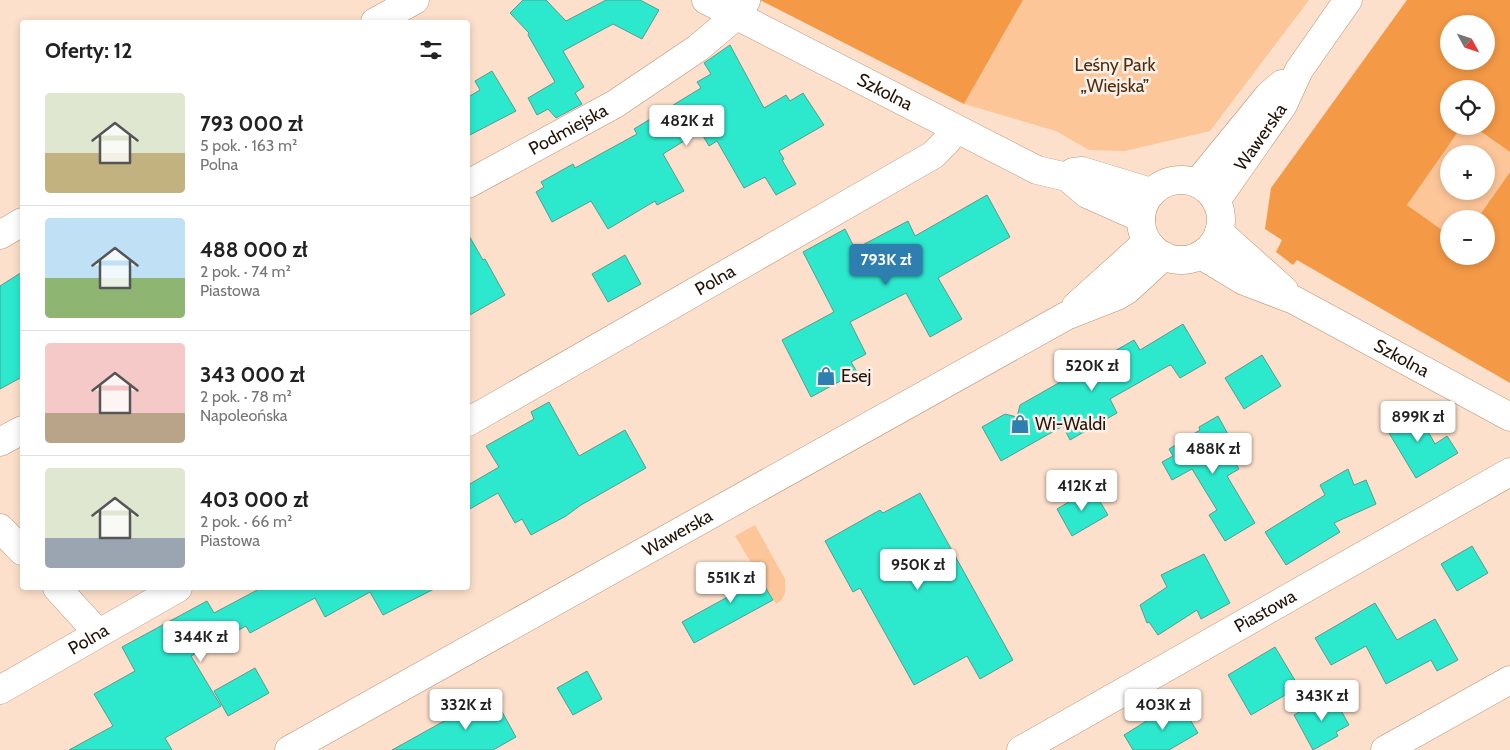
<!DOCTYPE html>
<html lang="pl">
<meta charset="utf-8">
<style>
:root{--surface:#fff;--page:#f2f2f2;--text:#222;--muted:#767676;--line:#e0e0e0;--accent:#2e7eaf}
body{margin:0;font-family:Cabin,sans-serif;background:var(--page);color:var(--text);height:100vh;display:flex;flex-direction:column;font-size:19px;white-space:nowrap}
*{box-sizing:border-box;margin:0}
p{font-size:16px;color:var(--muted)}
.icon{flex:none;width:28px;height:28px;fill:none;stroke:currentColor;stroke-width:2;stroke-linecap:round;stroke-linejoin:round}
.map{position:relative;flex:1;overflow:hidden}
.drawer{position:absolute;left:20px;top:20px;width:450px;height:570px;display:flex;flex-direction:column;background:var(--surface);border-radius:5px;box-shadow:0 2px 8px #0003}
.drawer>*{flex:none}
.needle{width:32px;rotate:130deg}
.fabs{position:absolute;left:1440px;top:15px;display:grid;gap:10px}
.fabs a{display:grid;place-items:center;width:55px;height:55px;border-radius:50%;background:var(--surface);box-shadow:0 2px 8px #0003;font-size:25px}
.price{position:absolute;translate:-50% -42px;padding:0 11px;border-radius:5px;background:#fff;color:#222;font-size:16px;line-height:32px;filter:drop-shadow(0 1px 2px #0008)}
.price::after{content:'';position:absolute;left:50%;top:30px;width:15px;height:11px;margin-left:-8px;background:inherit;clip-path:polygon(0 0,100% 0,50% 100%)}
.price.active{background:var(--accent);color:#fff}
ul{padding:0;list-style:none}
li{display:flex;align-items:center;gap:15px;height:125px;padding:0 25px}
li+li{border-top:1px solid var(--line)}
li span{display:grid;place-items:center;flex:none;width:140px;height:100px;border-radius:5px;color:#555}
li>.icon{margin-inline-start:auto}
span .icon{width:60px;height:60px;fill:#fffc;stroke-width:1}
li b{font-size:21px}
h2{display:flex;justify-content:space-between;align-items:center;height:60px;padding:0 25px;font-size:21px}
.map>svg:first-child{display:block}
.green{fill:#fdc699;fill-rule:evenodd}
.forest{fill:#f49946;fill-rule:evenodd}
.building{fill:#2ce9ce;stroke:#5a9a8e}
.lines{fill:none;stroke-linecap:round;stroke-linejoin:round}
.street-casing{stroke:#bb916f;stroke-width:29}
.secondary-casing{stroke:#bb916f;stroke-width:29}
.street{stroke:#fff;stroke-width:28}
.secondary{stroke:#fff;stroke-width:28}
.labels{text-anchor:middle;stroke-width:5;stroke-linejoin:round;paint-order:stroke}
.park-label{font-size:18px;fill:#502c09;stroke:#fbf1ea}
.street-label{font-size:18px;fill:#241407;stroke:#fbf1ea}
.poi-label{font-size:18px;fill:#241407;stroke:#fbf1ea;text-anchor:start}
</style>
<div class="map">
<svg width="1510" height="750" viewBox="0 0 1510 750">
<rect width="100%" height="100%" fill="#fce0cb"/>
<path class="green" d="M1023 0H1309L1210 131 1125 151 1089 150 1056 131 964 104Z
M1462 126H1473L1510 152V172L1477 219H1449V235L1407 205ZM1449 154H1486V191H1449Z
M755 525 785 579C786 591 786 598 776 604L735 536Z"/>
<path class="forest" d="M760 0H1023L964 104Z
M1407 0H1510V152L1473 126H1486V89H1449V126H1462L1407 205 1449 235V256H1486V219H1477L1510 172V383L1297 260 1293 265 1276 252 1282 240 1265 229 1271 188ZM1449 24H1486V61H1449Z"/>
<path class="building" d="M523 0H546L566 21 606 0H640L659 10 642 39 613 24 563 51 584 87 575 93 582 104 556 118 548 109 537 115 528 98 555 82 528 35 529 33 510 13Z
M730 45 764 108 786 95 790 101 803 93 824 125 779 151 784 159 782 160 796 184 776 195 765 177 744 188 717 141 709 146 700 131 663 154 684 191 657 205 655 201 608 229 591 201 552 222 536 192 544 187 541 182 573 164 575 168 637 134 634 129 701 88 697 82 711 74 704 63Z
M492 71 516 111 468 136V97L480 90 475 81Z
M987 195 1010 237 938 278 962 319 930 337 906 293 850 322 866 354 851 362 857 372 811 397 782 340 834 312 803 252 845 229 855 249 908 221 915 236Z
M468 234 483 260 485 259 505 295 468 316Z
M625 255 641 284 608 302 592 274Z
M22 272V377L0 389V286Z
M1183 324 1206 363 1180 378 1171 365 1168 366 1110 399 1117 413 1070 440 1063 426 1001 461 982 427 1005 414 1017 417 1020 405 1134 340 1140 350Z
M1262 355 1281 386 1244 409 1225 378Z
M549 402 579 456 625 430 646 468 581 505 566 516 531 535 522 519 515 523 498 493 468 510V485L499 467 486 446 534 419 531 412Z
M1414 406 1435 444 1447 436 1458 453 1416 478 1383 423Z
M1218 416 1234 445 1227 449 1239 469 1227 476 1255 523 1225 541 1209 515 1217 510 1192 469 1172 480 1162 462 1173 456 1169 449 1200 430 1199 427Z
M1348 469 1354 485 1366 480 1376 504 1334 523 1340 532 1286 565 1265 532 1325 495 1320 485Z
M1092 488 1108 515 1072 536 1057 509Z
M920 493 1013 660 980 679 967 656 914 685 860 588 853 592 825 541 880 510 883 513Z
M1472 546 1488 573 1457 591 1441 564Z
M1204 554 1230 603 1201 619 1197 610 1158 635 1149 622 1147 623 1140 605 1167 587 1161 575Z
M750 562 773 600 694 643 682 622 733 594 724 577Z
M261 588H436L383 615 370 592 325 617 315 598 250 633 246 626 191 656 221 706 165 738 172 750H69L113 726 94 694 135 671 122 647 207 601 214 613Z
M1375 603 1397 640 1435 619 1458 660 1437 671 1431 660 1386 684 1366 646 1331 665 1315 638Z
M1275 647 1299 687 1251 715 1228 675Z
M255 668 269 693 228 716 214 691Z
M587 671 602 699 573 715 557 688Z
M1332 694 1349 725 1336 732 1338 736 1313 750 1294 715Z
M484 699 488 706 496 701 516 737 493 750H392Z
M1179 701 1198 733 1169 750H1133L1124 735Z"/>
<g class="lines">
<g class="street-casing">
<g id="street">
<path id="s1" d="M706 0 1037 170 1067 177 1087 194 1141 218"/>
<path d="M375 22 415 0"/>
<path d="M1067 177 1073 172 1082 171 1151 192"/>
<path id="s2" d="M468 184 615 104 698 48 737 15 746 1"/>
<path d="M1219 232 1284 290"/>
<path d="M0 235 22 222"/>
<path id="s3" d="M1201 255 1244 281 1294 300 1510 417"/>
<path id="s4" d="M468 422 933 155 947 141 955 129"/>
<path d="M0 442 22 430"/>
<path d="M0 528 22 551"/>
<path d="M57 588 98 633"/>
<path id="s5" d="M0 690 178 588"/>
<path id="s6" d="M1021 750 1510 472"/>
<path d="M1385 750 1510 680"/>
</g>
</g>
<g class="secondary-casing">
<g id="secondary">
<circle cx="1181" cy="220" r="40"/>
<path d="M1197 183 1269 95 1282 84"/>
<path id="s7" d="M1216 201 1283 105 1299 70 1348 0"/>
<path d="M1076 306 1147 242"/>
<path id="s8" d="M289 750 1066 316 1117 296 1127 290 1164 256"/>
</g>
</g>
<use href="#street" class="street"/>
<use href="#secondary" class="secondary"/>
</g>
<defs>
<g id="shop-bare" transform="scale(1.5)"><path d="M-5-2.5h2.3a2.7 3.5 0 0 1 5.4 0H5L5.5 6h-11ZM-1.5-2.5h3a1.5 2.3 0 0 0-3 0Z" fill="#2e7eaf" stroke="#fbf1ea" stroke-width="2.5" paint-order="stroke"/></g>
</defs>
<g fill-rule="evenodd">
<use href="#shop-bare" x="826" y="376"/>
<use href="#shop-bare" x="1020" y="424"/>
</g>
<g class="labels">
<g class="park-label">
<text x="1115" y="71">Leśny Park<tspan x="1115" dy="21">„Wiejska”</tspan></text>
</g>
<g class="street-label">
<text dy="6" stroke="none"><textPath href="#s1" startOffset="201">Szkolna</textPath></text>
<text dy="6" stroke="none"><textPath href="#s2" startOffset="114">Podmiejska</textPath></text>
<text dy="6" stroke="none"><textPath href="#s7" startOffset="78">Wawerska</textPath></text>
<text dy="6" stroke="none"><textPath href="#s4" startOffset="285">Polna</textPath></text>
<text dy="6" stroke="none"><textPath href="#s3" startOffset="226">Szkolna</textPath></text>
<text dy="6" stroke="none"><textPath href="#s8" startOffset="445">Wawerska</textPath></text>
<text dy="6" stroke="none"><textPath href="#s6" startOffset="281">Piastowa</textPath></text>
<text dy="6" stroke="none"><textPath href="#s5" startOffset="102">Polna</textPath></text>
</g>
<g class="poi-label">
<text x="841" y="382">Esej</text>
<text x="1035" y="430">Wi-Waldi</text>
</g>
</g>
</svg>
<div class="fabs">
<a><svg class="needle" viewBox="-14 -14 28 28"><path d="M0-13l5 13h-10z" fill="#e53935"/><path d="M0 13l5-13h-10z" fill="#767676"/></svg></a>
<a><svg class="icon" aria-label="locate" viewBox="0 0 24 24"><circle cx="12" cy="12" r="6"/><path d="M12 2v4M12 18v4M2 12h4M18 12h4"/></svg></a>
<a>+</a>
<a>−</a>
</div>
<b class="price" style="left:687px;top:147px">482K zł</b>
<b class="price active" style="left:886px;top:286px">793K zł</b>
<b class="price" style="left:1092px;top:392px">520K zł</b>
<b class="price" style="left:1418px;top:443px">899K zł</b>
<b class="price" style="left:1213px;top:475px">488K zł</b>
<b class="price" style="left:1082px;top:512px">412K zł</b>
<b class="price" style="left:918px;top:591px">950K zł</b>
<b class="price" style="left:731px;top:604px">551K zł</b>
<b class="price" style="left:201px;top:663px">344K zł</b>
<b class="price" style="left:1322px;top:722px">343K zł</b>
<b class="price" style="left:466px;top:731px">332K zł</b>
<b class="price" style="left:1163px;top:731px">403K zł</b>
<section class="drawer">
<h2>Oferty: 12<svg class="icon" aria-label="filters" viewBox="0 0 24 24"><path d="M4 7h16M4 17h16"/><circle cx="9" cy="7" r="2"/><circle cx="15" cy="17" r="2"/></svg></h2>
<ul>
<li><span style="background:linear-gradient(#dfe7d0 60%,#c2b280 0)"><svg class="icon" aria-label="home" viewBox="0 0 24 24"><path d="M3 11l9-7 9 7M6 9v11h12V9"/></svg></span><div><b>793 000 zł</b><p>5 pok. · 163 m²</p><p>Polna</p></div></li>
<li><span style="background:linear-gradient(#bfe0f5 60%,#8fb573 0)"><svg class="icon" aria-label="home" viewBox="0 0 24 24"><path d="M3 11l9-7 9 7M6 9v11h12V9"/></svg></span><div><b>488 000 zł</b><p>2 pok. · 74 m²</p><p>Piastowa</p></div></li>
<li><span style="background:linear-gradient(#f6c9c9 70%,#b9a48a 0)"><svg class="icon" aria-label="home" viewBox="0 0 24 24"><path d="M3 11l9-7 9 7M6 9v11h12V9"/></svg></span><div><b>343 000 zł</b><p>2 pok. · 78 m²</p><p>Napoleońska</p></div></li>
<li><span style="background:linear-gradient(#dfe7d0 70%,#9aa5b1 0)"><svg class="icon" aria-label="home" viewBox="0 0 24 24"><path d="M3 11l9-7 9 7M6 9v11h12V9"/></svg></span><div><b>403 000 zł</b><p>2 pok. · 66 m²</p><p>Piastowa</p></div></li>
</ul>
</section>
</div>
